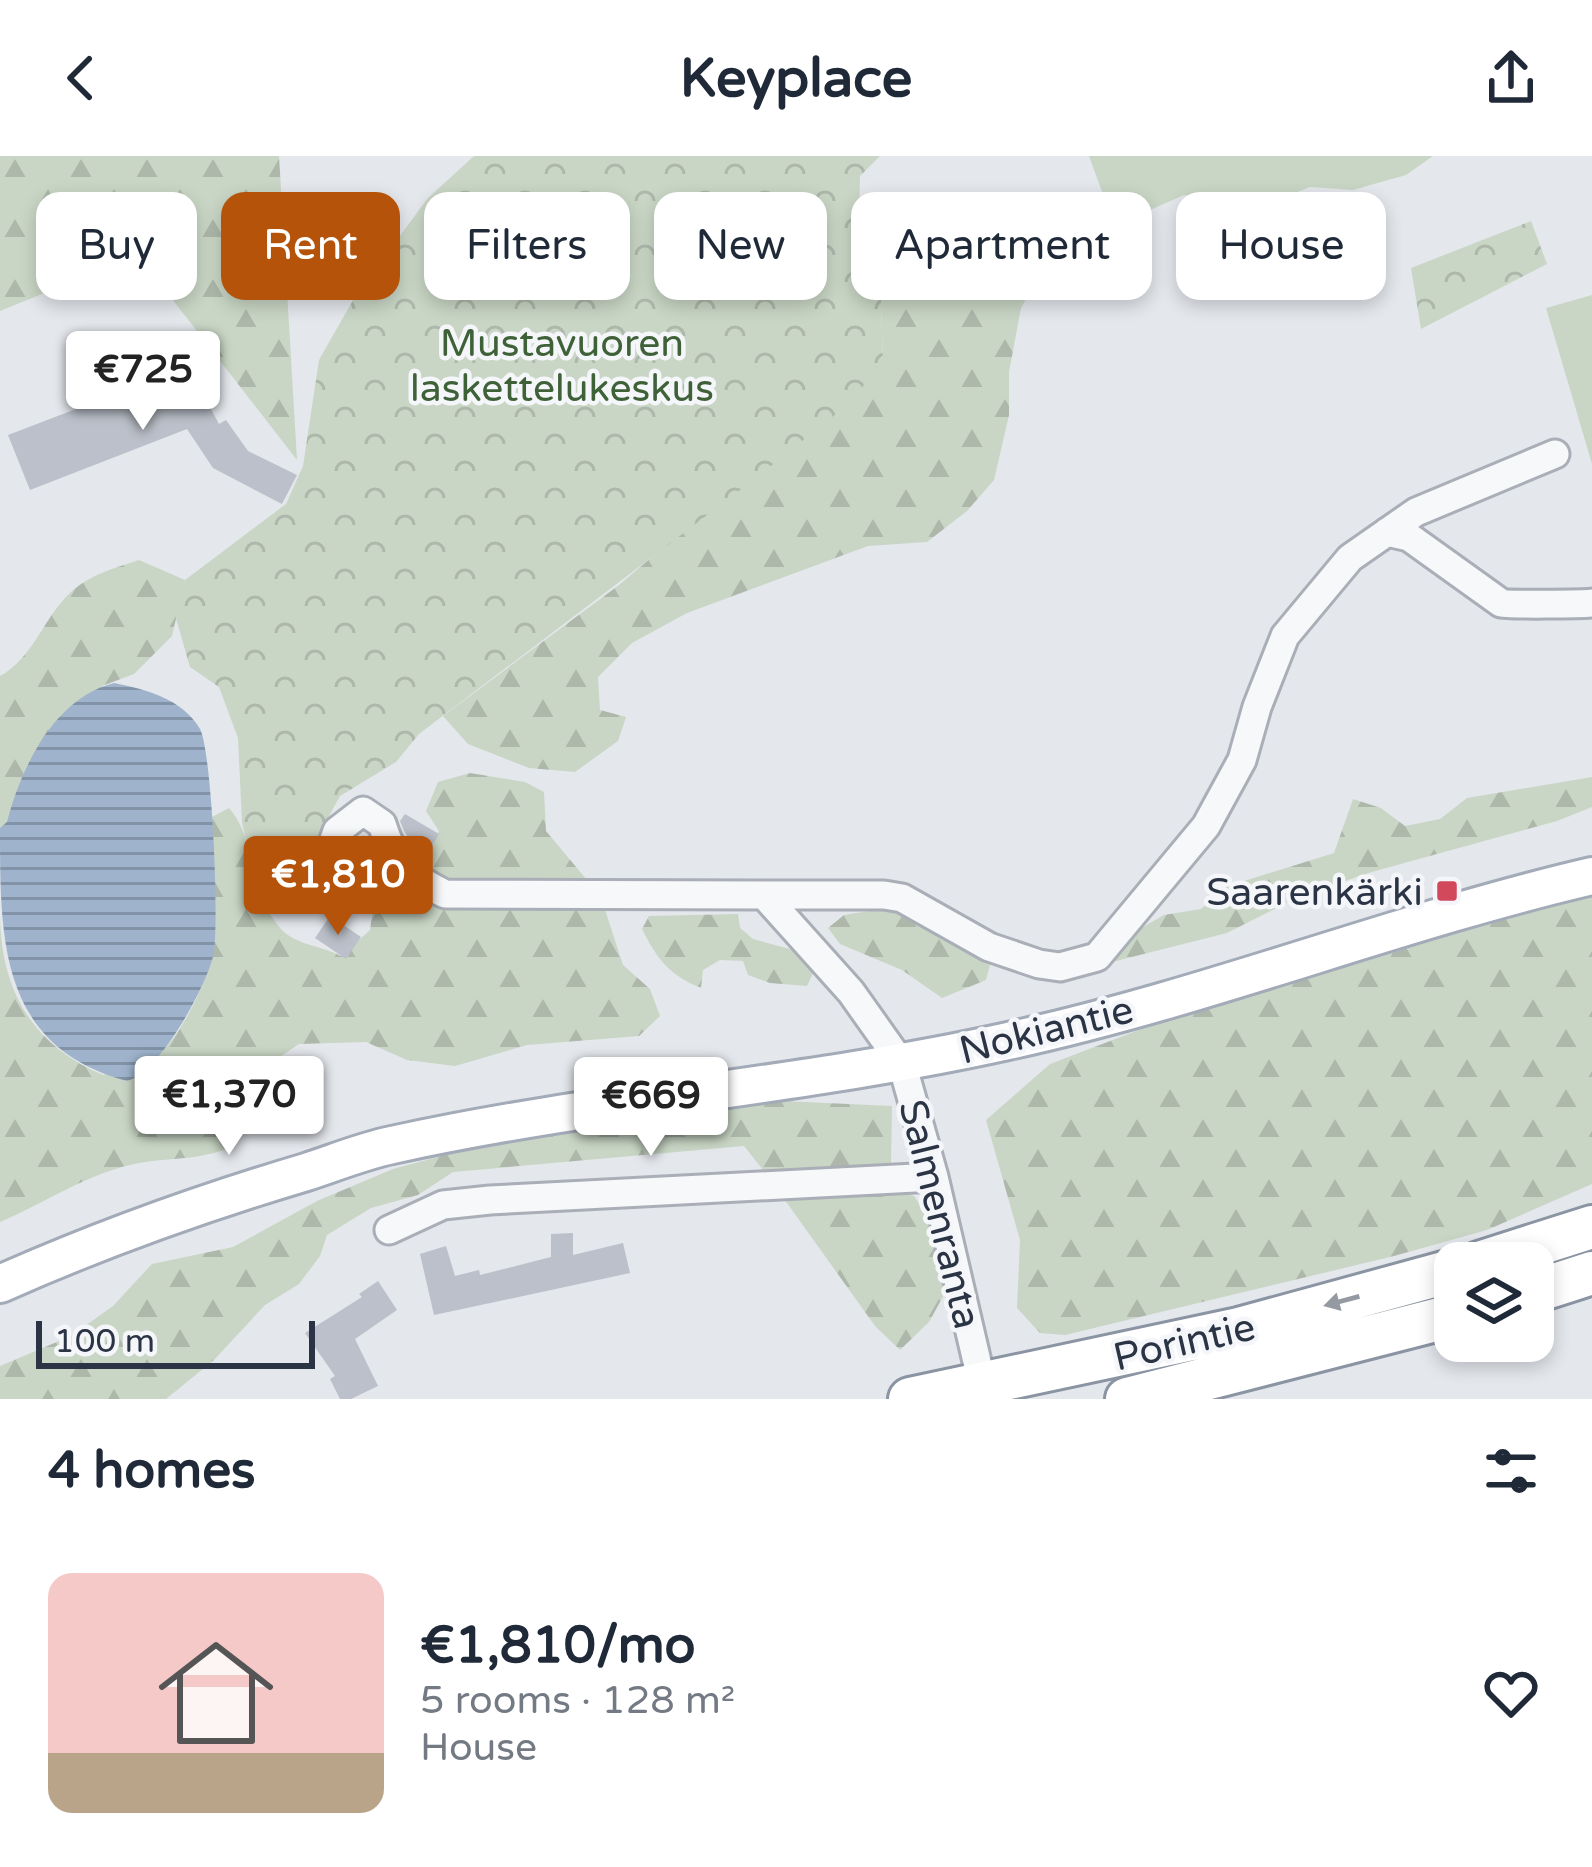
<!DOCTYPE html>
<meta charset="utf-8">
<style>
:root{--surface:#fff;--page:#f6f6f7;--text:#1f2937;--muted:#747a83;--accent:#b45309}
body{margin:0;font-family:"Varela Round",sans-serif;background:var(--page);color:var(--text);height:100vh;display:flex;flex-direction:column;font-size:45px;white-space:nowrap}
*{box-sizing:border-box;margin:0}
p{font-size:39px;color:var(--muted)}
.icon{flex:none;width:66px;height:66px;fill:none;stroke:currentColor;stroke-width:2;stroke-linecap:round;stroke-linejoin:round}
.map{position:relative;height:1243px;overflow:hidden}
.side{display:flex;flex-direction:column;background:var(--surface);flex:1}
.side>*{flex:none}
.hud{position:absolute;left:36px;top:36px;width:1521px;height:108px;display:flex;gap:24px}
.fabs{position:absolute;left:1434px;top:1086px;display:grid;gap:24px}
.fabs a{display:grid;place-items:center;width:120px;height:120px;border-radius:24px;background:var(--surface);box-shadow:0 6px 18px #0003;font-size:60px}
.scale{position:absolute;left:36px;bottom:30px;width:279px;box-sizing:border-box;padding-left:12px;border:6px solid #2b3445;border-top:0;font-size:33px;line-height:42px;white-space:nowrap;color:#2b3445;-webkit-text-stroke:9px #f4f6f9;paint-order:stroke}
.price{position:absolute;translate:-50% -102px;padding:0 27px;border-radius:12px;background:#fff;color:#222;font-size:39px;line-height:78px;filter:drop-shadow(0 3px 6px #0008)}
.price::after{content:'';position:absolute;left:50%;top:72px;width:36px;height:27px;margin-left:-18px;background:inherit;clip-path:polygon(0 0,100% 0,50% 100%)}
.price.selected{background:var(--accent);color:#fff}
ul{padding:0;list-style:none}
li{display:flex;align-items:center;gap:36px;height:300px;padding:0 48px}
li span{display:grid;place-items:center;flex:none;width:336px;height:240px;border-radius:24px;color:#555}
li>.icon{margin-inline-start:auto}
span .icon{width:144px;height:144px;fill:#fffc;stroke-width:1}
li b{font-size:51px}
h2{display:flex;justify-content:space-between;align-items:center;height:144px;padding:0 48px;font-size:51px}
.tag{padding:0 42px;border-radius:24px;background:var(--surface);box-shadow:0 6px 18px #0003;font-size:42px;line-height:108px}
.tag.selected{background:var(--accent);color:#fff}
header{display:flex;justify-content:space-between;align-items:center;height:156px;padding:0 48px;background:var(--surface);font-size:54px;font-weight:700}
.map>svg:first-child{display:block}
.forest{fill:url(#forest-firs)}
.park{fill:url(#park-crowns)}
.pitch{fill:#c9d6c5}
.water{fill:url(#water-rules)}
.building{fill:#bbc0ca}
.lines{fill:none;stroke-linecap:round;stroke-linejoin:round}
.minor-casing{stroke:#a9aeb7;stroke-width:33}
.major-casing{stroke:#a3abb8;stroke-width:42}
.highway-casing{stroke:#8b94a3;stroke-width:48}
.minor{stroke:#f7f8fa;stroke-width:27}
.major{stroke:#fff;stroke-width:36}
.highway{stroke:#fff;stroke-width:42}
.oneway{fill:#959aa2}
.poi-dot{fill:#d1495b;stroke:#f4f6f9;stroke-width:4.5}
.labels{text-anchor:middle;stroke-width:9;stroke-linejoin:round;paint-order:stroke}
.park-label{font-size:39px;fill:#3f6138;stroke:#f4f6f9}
.poi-label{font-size:39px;fill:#2b3445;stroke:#f4f6f9;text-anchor:end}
.street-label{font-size:39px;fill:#2b3445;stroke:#f4f6f9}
</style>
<header><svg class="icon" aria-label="back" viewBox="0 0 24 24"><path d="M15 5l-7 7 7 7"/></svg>Keyplace<svg class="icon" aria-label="share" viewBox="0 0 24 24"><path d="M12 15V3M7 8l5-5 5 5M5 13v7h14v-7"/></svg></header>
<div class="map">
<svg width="1592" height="1243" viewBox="0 0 1592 1243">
<defs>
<pattern id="forest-firs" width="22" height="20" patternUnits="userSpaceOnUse" patternTransform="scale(3)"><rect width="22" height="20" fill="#c9d6c5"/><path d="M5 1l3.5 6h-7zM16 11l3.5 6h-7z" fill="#adb8ab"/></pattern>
<pattern id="park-crowns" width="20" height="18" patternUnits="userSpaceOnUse" patternTransform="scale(3)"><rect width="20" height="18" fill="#c9d6c5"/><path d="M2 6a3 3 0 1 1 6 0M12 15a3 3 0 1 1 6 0" fill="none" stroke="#adb8ab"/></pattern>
<pattern id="water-rules" width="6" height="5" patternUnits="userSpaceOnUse" patternTransform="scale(3)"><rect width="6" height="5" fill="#9fb4cc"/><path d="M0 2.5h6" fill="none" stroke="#8293a7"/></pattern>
</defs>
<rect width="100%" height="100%" fill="#e4e7ec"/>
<path class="forest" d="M0 0H279L297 304 138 99 0 155Z
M1046 52 1067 68 1021 152 1009 216V259L994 324 967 355 927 386 868 390 687 457 632 487 598 521 600 554 626 561 618 585 575 616 529 612 468 588 443 560 619 429 883 204 880 118 985 76 1028 53Z
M139 404 185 424 172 480 134 518 102 530 22 626 7 667 0 672V520C33 502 43 463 69 438 88 419 115 412 139 404Z
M470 617 525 626 544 636 546 675 587 724 596 726 623 809 650 833 660 860 639 880 527 889 455 910 407 904 366 886 299 888 268 909 249 934 243 955 225 968 231 991C197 1005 173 1001 139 1007 90 1016 45 1047 0 1066V760C1 836 34 890 103 919 121 912 153 905 166 891 188 867 212 815 214 784L212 661 229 652C258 685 249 738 281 773 295 789 323 790 341 800L370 774 374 746 388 717 400 714 409 702 427 703 439 675 426 655 438 626Z
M1592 621V651L1557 665 1368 717 1292 744 1227 777 1112 806 1136 775 1164 759 1201 753 1225 731 1334 697 1353 643 1381 652 1405 670 1440 663 1467 642Z
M1592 735V1028L1487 1074 1394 1100 1065 1179 1040 1177 1017 1152 1020 1084 986 964 1050 908 1131 877 1274 825 1357 808Z
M888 752 922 761 990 809 986 824 942 842 902 814 840 788 828 772 844 759Z
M738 758 740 772 753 783 793 794 814 815 807 830 770 827 748 819 743 805 720 804 703 814 701 832C669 819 657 803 642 773L649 760Z
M783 945 892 950 891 1007 853 1014 767 1019 744 990 453 1016 418 1039 371 1052 327 1079 320 1100 299 1128 265 1149 214 1204 166 1243H0V1210L71 1180 113 1150 152 1108 233 1091 317 1045 393 1013 486 988Z
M879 1030 914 1040 936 1073 945 1137 929 1166 900 1194 875 1170 782 1040Z"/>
<path class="park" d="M474 0H880L860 20 859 70 869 117 880 118 883 204 851 246 752 325 419 578 396 606 340 640 289 733 259 736 242 667 238 582 219 531 190 511 175 459 185 424 286 348 303 310 319 204 356 139 428 42Z
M1531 65 1547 108 1421 173 1411 112Z"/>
<path class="pitch" d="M1089 0H1433L1406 19 1353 34 1310 31 1256 52 1184 39 1141 58 1109 55Z
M1592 139V308L1546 152Z"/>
<path class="water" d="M114 527C145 533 183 543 200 573 212 595 220 773 213 801 204 834 160 916 127 925 0 891 0 786 0 672L7 666C21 612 54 542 114 527Z"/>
<path class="building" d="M157 198 165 218 185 205 219 268 226 264 248 295 297 319 282 348 213 312 187 273 30 334 8 279 144 227 136 208Z
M405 658 439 678 424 704 404 675 400 665Z
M347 700 380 709 368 755 332 745Z
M330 760 361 781 346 803 315 782Z
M573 1077V1099L623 1087 630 1117 434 1159 420 1098 446 1090 455 1120 479 1114 480 1119 551 1101V1078Z
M378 1125 397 1154 355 1183 378 1230 351 1243H340L330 1223 335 1220 305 1177 362 1141 359 1138Z"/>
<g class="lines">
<g class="minor-casing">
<path id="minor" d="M1387 376 1409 381 1501 447C1507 449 1586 448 1592 447
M325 709 337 675 363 655 382 668C395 709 407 719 445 738L764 739 851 836 902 908 934 1021 978 1210
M764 739H884L902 742 989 791 1039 808 1060 811 1097 801 1206 670 1242 604 1257 551 1285 480 1350 402 1416 356 1555 298
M389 1074 443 1049 490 1044 934 1021"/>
</g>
<g class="major-casing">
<path id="major" d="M0 1128C99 1084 202 1047 306 1016 334 1007 363 995 392 989 596 944 805 930 1008 885 1206 842 1395 766 1592 720"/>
</g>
<g class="highway-casing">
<path id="highway" d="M1479 1107 1592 1071
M1533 1136 1592 1117
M910 1243 1239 1173 1455 1114
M1127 1243 1455 1159"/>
</g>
<use href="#minor" class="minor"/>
<use href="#major" class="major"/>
<use href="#highway" class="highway"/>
</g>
<defs><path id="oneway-solid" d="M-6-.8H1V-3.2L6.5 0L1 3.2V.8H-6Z" transform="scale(3)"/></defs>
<use class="oneway" href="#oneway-solid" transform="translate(1342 1145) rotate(165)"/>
<rect class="poi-dot" x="1435" y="723" width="24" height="24" rx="6"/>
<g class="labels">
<g class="park-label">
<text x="562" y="200">Mustavuoren<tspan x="562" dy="45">laskettelukeskus</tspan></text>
</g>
<g class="poi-label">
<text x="1423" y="749">Saarenkärki</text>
</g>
<g class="street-label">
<text transform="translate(1046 873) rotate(-14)" y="14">Nokiantie</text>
<text transform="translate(941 1058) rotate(76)" y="14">Salmenranta</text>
<text transform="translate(1184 1185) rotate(-13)" y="14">Porintie</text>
</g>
</g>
</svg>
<div class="fabs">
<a><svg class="icon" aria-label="layers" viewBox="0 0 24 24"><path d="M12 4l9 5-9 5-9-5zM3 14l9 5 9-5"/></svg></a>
</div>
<div class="scale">100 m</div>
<b class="price" style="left:143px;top:277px">€725</b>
<b class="price selected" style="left:338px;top:782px">€1,810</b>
<b class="price" style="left:229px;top:1002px">€1,370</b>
<b class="price" style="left:651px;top:1003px">€669</b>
<div class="hud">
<a class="tag">Buy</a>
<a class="tag selected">Rent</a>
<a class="tag">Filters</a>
<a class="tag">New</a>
<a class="tag">Apartment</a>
<a class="tag">House</a>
</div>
</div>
<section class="side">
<h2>4 homes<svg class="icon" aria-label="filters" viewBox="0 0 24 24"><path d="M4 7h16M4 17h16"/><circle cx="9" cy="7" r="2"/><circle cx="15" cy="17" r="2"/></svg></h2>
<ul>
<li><span style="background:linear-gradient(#f6c9c9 75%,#b9a48a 0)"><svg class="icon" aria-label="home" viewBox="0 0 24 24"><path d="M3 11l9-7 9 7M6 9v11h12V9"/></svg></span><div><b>€1,810/mo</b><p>5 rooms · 128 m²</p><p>House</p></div><svg class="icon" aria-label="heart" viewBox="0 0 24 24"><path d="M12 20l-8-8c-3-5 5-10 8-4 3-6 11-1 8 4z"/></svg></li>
</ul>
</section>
